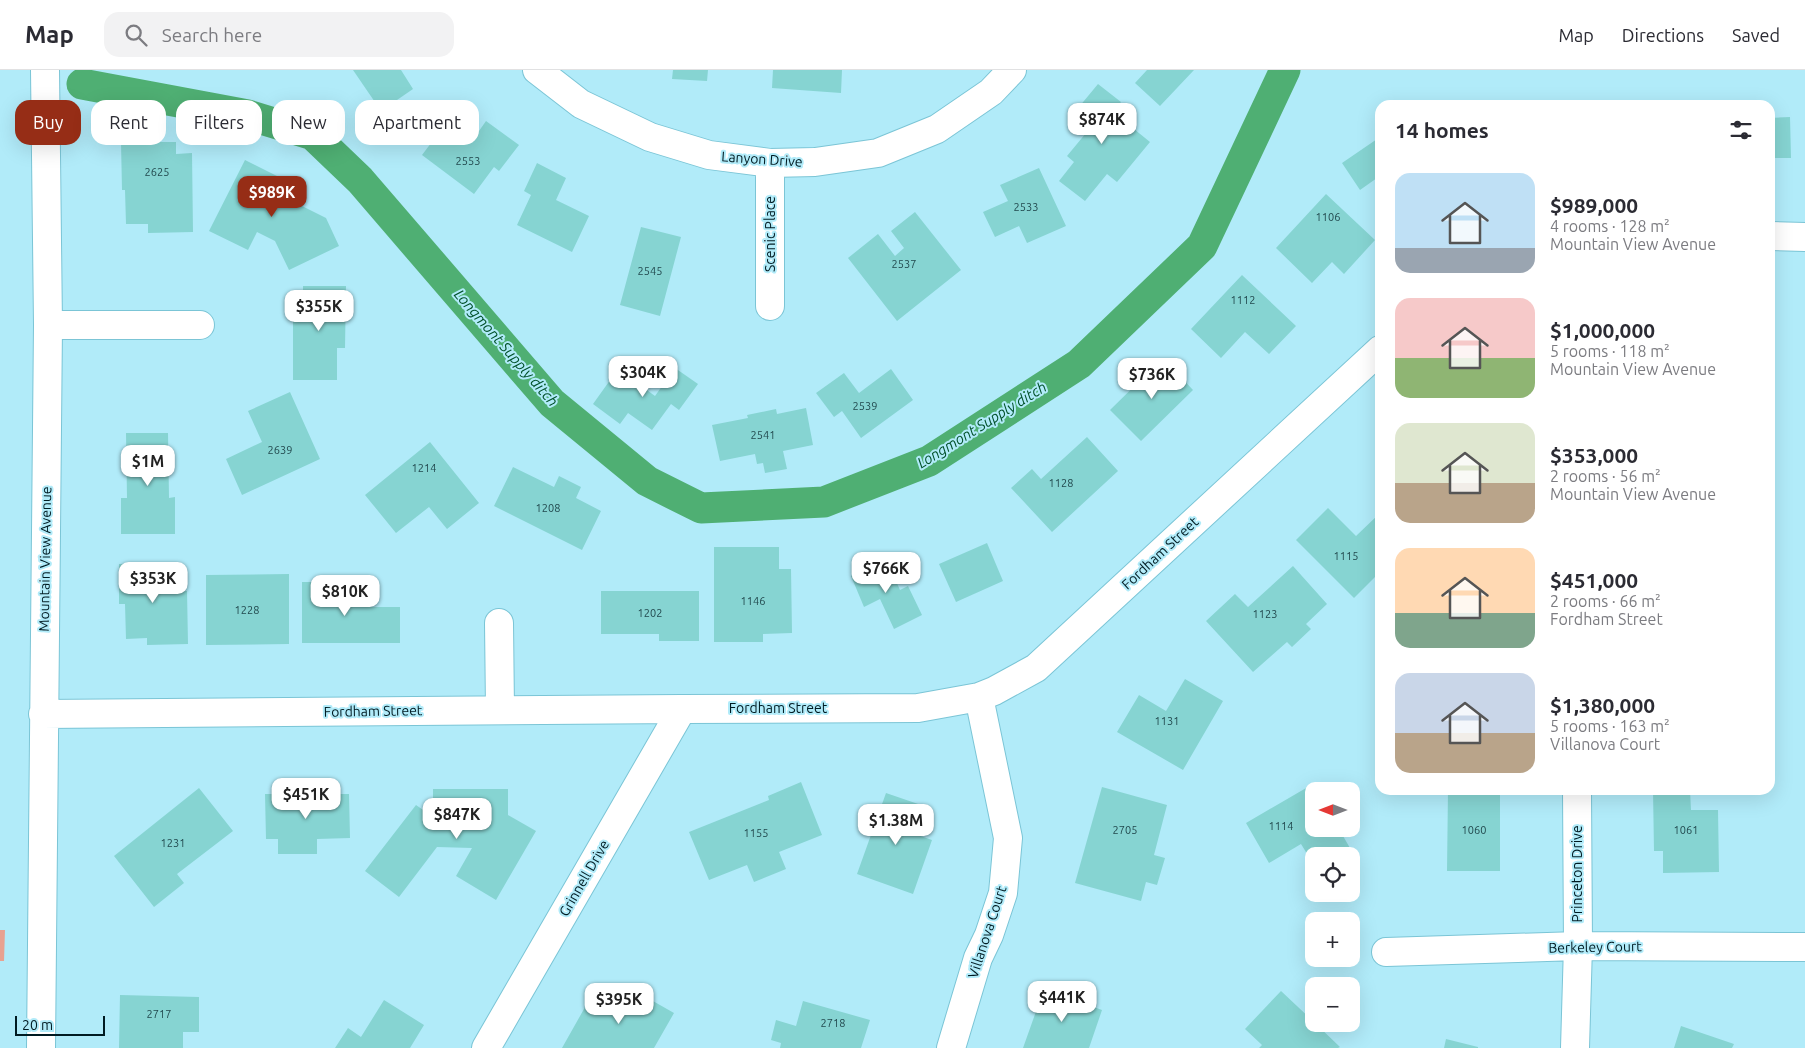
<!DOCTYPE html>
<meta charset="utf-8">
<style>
:root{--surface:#fff;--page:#f2f2f3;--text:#2b2b33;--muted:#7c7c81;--line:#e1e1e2;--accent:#962d16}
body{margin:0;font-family:Ubuntu,sans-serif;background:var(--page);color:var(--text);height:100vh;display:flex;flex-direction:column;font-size:19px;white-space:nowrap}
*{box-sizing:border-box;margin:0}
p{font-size:16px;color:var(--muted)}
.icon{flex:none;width:28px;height:28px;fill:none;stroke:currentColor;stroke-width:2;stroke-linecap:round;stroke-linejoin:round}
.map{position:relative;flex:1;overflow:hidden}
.sheet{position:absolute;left:1375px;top:30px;width:400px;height:695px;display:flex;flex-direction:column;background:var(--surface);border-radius:15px;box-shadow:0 5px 20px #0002}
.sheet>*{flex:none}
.banner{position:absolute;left:15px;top:30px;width:475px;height:45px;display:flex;gap:10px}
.needle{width:32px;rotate:270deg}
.tools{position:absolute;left:1305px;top:712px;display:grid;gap:10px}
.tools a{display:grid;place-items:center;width:55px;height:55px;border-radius:10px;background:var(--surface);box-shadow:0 5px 20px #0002;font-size:25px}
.scale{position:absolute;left:15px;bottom:12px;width:90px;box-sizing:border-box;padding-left:5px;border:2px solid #001b22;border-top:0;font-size:14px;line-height:18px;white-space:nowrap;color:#001b22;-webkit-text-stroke:4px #b1ebf9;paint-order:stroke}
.price{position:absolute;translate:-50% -42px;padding:0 11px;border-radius:10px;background:#fff;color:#222;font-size:16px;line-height:32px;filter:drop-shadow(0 1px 2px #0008)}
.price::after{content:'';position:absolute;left:50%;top:30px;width:15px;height:11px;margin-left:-8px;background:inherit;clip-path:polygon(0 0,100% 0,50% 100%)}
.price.selected{background:var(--accent);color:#fff}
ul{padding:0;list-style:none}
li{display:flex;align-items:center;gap:15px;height:125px;padding:0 20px}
li span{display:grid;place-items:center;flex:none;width:140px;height:100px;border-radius:15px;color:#555}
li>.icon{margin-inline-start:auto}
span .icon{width:60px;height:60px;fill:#fffc;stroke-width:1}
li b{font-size:21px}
h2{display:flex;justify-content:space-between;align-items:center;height:60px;padding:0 20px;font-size:21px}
.chip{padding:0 18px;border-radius:15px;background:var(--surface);box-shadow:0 5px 20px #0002;font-size:18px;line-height:45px}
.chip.selected{background:var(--accent);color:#fff}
header{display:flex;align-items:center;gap:30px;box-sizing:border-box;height:70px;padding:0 25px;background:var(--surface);border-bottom:1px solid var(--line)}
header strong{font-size:24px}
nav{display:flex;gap:28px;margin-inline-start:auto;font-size:18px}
.search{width:350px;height:45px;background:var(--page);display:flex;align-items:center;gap:12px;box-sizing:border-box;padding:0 18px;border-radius:15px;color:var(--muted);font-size:19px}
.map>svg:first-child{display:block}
.green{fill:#e8a291}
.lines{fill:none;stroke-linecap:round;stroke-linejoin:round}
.canal{stroke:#4faf73;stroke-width:31}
.building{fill:#86d4d2}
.minor-casing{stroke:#7bc5d6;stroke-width:30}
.minor{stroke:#fff;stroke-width:28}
.labels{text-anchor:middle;stroke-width:4;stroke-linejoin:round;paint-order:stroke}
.number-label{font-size:11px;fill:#22494e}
.street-label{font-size:14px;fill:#001b22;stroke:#b1ebf9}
.water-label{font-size:15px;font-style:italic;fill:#015029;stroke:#b1ebf9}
</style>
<header>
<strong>Map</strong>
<div class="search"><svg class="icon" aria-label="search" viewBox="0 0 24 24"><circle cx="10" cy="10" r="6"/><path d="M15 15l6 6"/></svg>Search here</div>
<nav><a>Map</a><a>Directions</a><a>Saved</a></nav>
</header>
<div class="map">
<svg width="1805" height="978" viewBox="0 0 1805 978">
<rect width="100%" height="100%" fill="#b1ebf9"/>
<path class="green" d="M0 860H5L4 891H0Z"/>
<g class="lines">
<path class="canal" d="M82 14 248 45 313 65 360 110 552 333 647 411 701 438 824 432 929 391 1079 294 1202 176 1285 0"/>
</g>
<path class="building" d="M353 0H401L413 19 381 41Z
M673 0H708L707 11 672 9Z
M773 0H842L841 23 772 18Z
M1147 0H1194L1160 36 1135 13Z
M1098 14 1121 32 1113 42 1150 72 1117 112 1107 104 1085 131 1059 111 1074 92 1067 86 1091 57 1074 43Z
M1790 47 1791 88H1770V48Z
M486 51 519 75 499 101 494 97 474 124 422 85 447 52 472 71Z
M1380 67V113L1377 108 1360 120 1342 93Z
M121 72H176V84L192 83 193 162 148 163V154H126L125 120H122Z
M245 90 283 109 276 123 326 148 339 176 289 200 275 171 257 162 248 180 209 161Z
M537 93 566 108 556 130 589 146 572 182 517 155 531 125 524 121Z
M1039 98 1066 156 1027 173 1019 156 995 167 983 142 1008 131 1000 115Z
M1326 124 1375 170 1344 204 1332 192 1312 213 1276 178Z
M915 142 961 200 897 251 848 188 878 164 895 186 904 178 891 161Z
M641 157 681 167 660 246 620 235Z
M1242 205 1296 256 1269 284 1245 262 1221 288 1191 259Z
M303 216H346L345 278H337V310H293V232H303Z
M1163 288 1193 320 1141 371 1110 340Z
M675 298 698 314 679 340 671 334 652 360 628 343 620 354 593 334 618 299 655 326Z
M891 299 913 330 861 368 842 341 834 347 816 323 844 303 859 323Z
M290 322 320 389 242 425 226 389 262 372 248 341Z
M806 338 813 375 783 381 787 399 765 403 763 393 757 394 755 384 720 391 712 355 748 348 747 345 776 339 777 344Z
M126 363H168L169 428 175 427V464H121V428H127Z
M1087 367 1118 401 1052 462 1011 418 1032 399 1041 409Z
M430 372 479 433 447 459 429 437 396 463 365 425Z
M513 397 554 417 559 406 581 417 576 428 601 441 582 480 494 436Z
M1328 438 1356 466 1380 443V502L1354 528 1296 470Z
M987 473 1003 511 956 532 939 494Z
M714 477H779V499H791L792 563 763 564V572H714Z
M886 489 900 520 908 516 922 545 894 559 880 529 864 537 851 506Z
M171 493V521H187L188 574 147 575V568L126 569 125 534H119V494Z
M1293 496 1327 534 1306 554 1311 559 1292 577 1287 572 1253 602 1206 551 1235 524 1248 537Z
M289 504V574L206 575V505Z
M302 512H355V537H400V573H302Z
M601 521H699V571H659V564H601Z
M1185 609 1223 631 1183 700 1117 662 1139 625 1166 641Z
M801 712 822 765 779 782 786 799 754 812 747 795 709 810 689 762 769 730 768 726Z
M1313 714 1317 721H1314V759H1339L1354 785 1314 786V795L1301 774 1269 793 1246 753Z
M1102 717 1167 735 1154 785 1165 788 1157 815 1146 812 1141 831 1075 813Z
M199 718 233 761 177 804 184 813 154 837 114 786Z
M433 719H508V745L536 761 496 830 456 806 472 778 437 777 399 827 365 801 416 735 433 747Z
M1448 720H1500V801H1447Z
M1653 720H1690L1691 740H1718L1719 802 1663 803V781H1654Z
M886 723 921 735 912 763 932 770 913 824 857 804Z
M265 724H349L350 768 317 769V784H278V769H266Z
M1044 919 1102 940 1089 978H1023Z
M1281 921 1314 952V954H1316L1340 977 1338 978H1259L1262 975 1245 959Z
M637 922 674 943 654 978H562L593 923 625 941Z
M120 925 199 927V962H183V978H119Z
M384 930 424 955 410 978H335L348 958 361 967Z
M803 931 870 950 861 978H780L781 973 771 970 776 950 796 956Z
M1681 956 1734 974 1732 978H1674Z
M1446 969 1478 977V978H1444Z"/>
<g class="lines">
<g class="minor-casing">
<path id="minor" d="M537 0 581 34 650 67 709 85 770 93 815 92 878 83 937 59 991 22 1012 0
M1770 166 1805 167
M770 236V93
M48 255H200
M499 553 500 640
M43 644 682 639 918 638 979 627 994 621 1036 598 1380 280
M1386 882 1578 876 1805 877
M41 978 48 255 45 0
M486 978 682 639
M951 978 978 888 989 865 1003 823 1008 768 979 627
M1575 978 1578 876 1577 720"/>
</g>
<use href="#minor" class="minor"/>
</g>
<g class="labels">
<g class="number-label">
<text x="468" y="95">2553</text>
<text x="157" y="106">2625</text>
<text x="1026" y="141">2533</text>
<text x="1328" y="151">1106</text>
<text x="904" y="198">2537</text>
<text x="650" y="205">2545</text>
<text x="1243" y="234">1112</text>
<text x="865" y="340">2539</text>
<text x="763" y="369">2541</text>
<text x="280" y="384">2639</text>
<text x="424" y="402">1214</text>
<text x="1061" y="417">1128</text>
<text x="548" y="442">1208</text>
<text x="1346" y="490">1115</text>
<text x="753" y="535">1146</text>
<text x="247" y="544">1228</text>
<text x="650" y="547">1202</text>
<text x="1265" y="548">1123</text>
<text x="1167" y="655">1131</text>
<text x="1281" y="760">1114</text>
<text x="1125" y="764">2705</text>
<text x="1474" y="764">1060</text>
<text x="1686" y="764">1061</text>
<text x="756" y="767">1155</text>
<text x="173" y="777">1231</text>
<text x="159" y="948">2717</text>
<text x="833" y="957">2718</text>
</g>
<g class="street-label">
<text transform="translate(762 89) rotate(4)" y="5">Lanyon Drive</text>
<text transform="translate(770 164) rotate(-90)" y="5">Scenic Place</text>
<text transform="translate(1160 483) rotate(-43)" y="5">Fordham Street</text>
<text transform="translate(45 489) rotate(-89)" y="5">Mountain View Avenue</text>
<text x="778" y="643">Fordham Street</text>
<text transform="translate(373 641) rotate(-1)" y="5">Fordham Street</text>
<text transform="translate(1577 804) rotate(-90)" y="5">Princeton Drive</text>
<text transform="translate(584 808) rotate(-60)" y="5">Grinnell Drive</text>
<text transform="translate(987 862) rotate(-72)" y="5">Villanova Court</text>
<text transform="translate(1595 877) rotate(-1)" y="5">Berkeley Court</text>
</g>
<g class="water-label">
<text transform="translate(506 278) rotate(49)" y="5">Longmont Supply ditch</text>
<text transform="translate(982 355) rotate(-32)" y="5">Longmont Supply ditch</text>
</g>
</g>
</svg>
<div class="tools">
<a><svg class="needle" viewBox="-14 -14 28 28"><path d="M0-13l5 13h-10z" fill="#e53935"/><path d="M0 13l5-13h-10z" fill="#7c7c81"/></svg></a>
<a><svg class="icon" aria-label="locate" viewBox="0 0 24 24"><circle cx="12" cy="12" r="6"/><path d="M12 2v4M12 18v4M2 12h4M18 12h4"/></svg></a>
<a>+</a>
<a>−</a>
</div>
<div class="scale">20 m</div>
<b class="price" style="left:1102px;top:75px">$874K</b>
<b class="price selected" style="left:272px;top:148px">$989K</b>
<b class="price" style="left:319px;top:262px">$355K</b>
<b class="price" style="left:643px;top:328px">$304K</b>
<b class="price" style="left:1152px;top:330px">$736K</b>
<b class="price" style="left:148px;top:417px">$1M</b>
<b class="price" style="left:886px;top:524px">$766K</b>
<b class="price" style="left:153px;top:534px">$353K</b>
<b class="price" style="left:345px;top:547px">$810K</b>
<b class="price" style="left:306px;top:750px">$451K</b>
<b class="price" style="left:457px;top:770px">$847K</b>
<b class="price" style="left:896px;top:776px">$1.38M</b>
<b class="price" style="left:1062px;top:953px">$441K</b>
<b class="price" style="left:619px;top:955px">$395K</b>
<div class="banner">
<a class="chip selected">Buy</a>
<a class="chip">Rent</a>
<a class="chip">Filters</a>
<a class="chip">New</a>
<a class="chip">Apartment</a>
</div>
<section class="sheet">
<h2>14 homes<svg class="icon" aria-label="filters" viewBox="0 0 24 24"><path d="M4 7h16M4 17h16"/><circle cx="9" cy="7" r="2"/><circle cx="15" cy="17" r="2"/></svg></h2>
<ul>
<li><span style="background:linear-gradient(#bfe0f5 75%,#9aa5b1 0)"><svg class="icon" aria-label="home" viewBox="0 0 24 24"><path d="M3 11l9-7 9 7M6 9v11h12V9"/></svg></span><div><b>$989,000</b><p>4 rooms · 128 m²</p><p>Mountain View Avenue</p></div></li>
<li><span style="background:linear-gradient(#f6c9c9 60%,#8fb573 0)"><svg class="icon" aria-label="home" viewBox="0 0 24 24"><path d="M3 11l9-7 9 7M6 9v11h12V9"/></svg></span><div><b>$1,000,000</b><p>5 rooms · 118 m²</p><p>Mountain View Avenue</p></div></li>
<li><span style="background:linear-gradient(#dfe7d0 60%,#b9a48a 0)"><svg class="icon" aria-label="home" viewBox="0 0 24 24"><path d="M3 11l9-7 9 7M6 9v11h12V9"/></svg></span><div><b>$353,000</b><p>2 rooms · 56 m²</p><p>Mountain View Avenue</p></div></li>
<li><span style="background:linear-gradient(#ffd9b3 65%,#7fa58c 0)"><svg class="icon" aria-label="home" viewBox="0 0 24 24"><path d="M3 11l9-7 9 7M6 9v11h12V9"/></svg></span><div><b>$451,000</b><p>2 rooms · 66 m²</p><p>Fordham Street</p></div></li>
<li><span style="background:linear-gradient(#c9d6e8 60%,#b9a48a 0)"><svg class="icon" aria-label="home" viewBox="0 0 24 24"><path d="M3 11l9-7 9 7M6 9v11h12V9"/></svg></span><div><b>$1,380,000</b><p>5 rooms · 163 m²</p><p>Villanova Court</p></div></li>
</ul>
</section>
</div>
